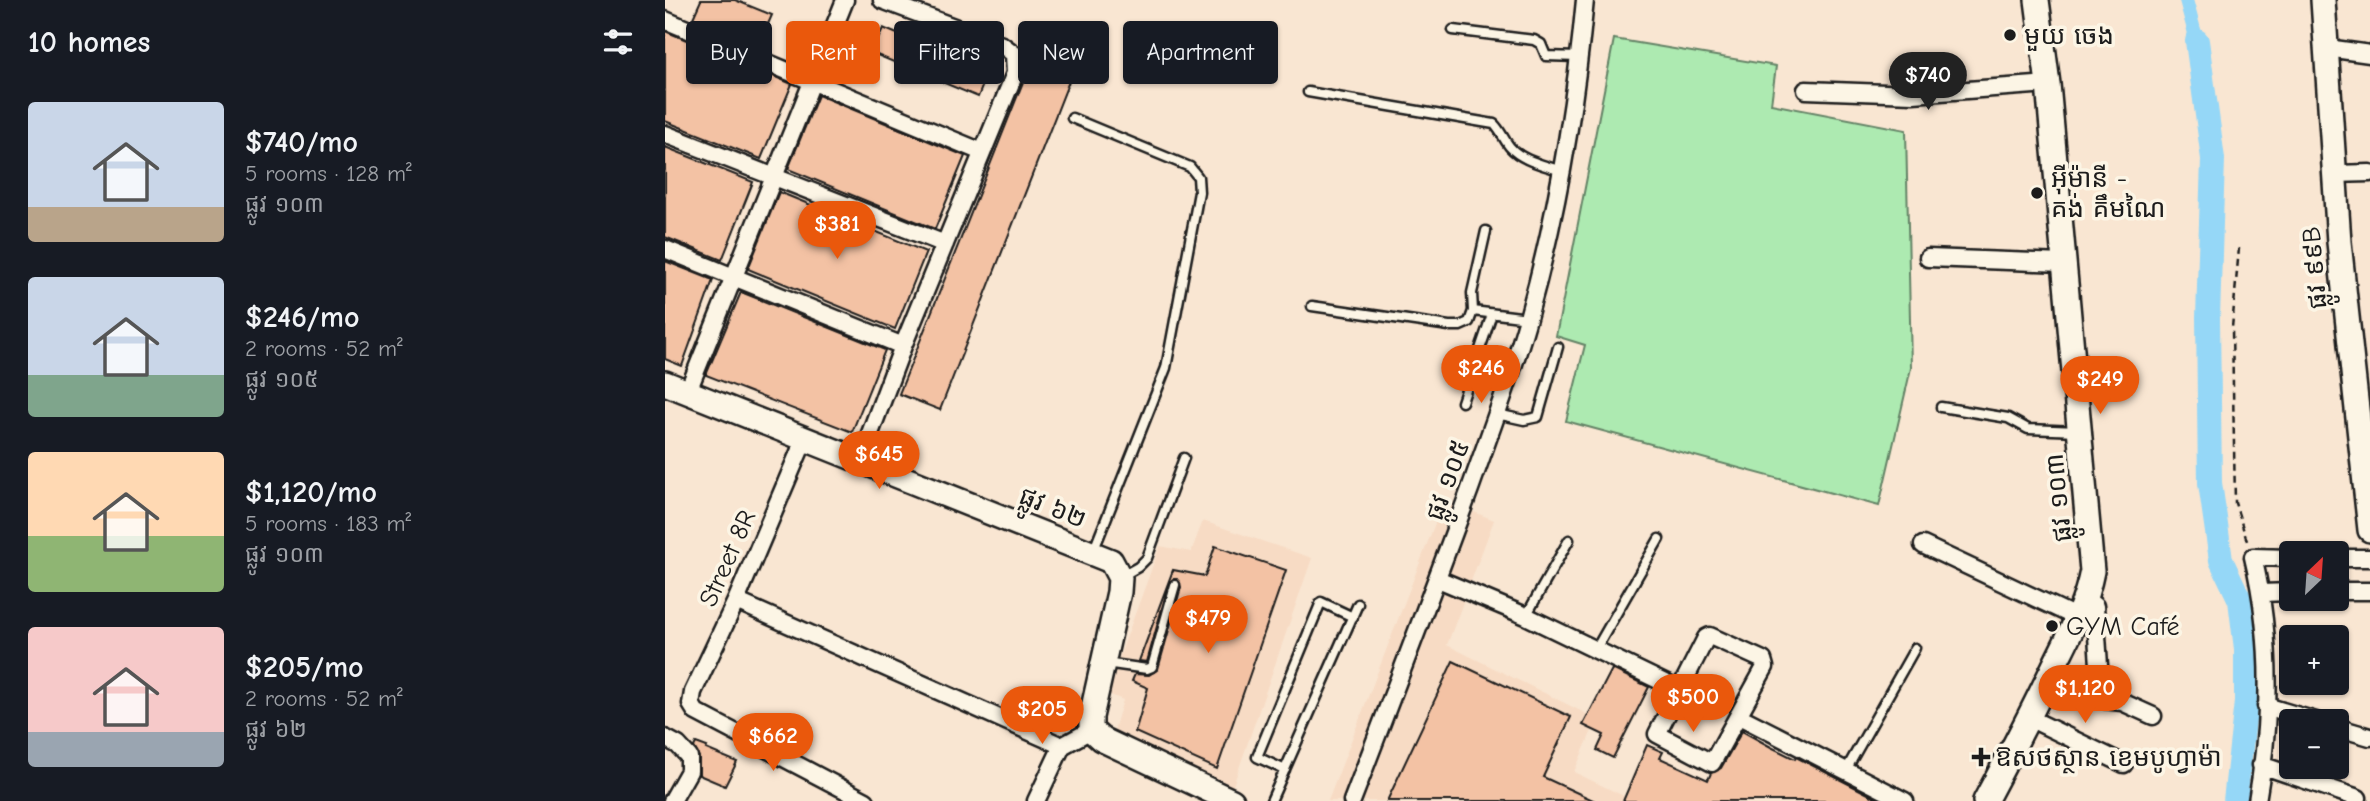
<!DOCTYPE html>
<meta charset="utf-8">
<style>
:root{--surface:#171b24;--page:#242831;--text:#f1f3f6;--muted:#9ea1a6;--accent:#ea580c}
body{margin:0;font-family:"Comic Neue","Noto Sans Khmer",sans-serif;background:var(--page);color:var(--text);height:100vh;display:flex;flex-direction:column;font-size:26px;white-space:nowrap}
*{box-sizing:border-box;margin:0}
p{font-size:23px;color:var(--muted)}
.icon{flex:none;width:38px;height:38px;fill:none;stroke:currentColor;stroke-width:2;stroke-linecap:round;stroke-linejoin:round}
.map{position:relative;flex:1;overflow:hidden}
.sheet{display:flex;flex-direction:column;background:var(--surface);width:665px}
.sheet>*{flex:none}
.top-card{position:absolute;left:21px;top:21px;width:665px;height:63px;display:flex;gap:14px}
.needle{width:46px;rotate:25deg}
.controls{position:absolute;left:1614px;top:541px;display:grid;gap:14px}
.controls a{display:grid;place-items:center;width:70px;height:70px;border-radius:7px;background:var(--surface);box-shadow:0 2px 5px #0004;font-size:35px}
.price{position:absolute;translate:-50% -60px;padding:0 16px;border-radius:24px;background:var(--accent);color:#fff;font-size:23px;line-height:46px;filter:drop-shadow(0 2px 4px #0008)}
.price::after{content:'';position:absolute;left:50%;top:42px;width:21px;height:16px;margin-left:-10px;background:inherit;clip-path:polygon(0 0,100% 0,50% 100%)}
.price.selected{background:#222;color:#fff}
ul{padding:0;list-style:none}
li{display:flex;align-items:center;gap:21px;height:175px;padding:0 28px}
li span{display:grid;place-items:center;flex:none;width:196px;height:140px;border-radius:7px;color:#555}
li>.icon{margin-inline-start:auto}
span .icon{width:84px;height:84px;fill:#fffc;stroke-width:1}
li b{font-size:30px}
h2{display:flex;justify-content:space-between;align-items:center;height:84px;padding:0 28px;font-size:30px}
.pill{padding:0 24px;border-radius:7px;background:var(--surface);box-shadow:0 2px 5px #0004;font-size:24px;line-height:63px}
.pill.selected{background:var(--accent);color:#fff}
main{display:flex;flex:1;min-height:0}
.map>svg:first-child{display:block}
.built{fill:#f7dbc4}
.green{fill:#adeab1;stroke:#648366;stroke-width:2}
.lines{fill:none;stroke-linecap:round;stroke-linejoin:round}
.canal{stroke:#95d7f7;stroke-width:14}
.river{stroke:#95d7f7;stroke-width:24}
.building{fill:#f3c2a4;stroke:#1c1c1c;stroke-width:2}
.lane-casing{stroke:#1c1c1c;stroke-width:13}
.street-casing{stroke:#1c1c1c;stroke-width:21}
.secondary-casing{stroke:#1c1c1c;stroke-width:28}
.path{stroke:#1c1c1c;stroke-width:2.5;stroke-dasharray:7 5;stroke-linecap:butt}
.lane{stroke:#fcf5e5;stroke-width:8}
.street{stroke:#fcf5e5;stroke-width:16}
.secondary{stroke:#fcf5e5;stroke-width:23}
.poi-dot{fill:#1c1c1c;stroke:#fcf5e5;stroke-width:2.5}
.labels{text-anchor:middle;stroke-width:7;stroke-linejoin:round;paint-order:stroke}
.poi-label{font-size:26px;fill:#1c1c1c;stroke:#fcf5e5;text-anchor:start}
.street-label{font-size:26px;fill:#1c1c1c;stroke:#fcf5e5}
</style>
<main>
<section class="sheet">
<h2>10 homes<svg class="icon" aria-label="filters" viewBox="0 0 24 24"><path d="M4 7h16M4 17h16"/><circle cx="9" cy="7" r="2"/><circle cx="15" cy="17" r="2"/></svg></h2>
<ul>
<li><span style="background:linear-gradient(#c9d6e8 75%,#b9a48a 0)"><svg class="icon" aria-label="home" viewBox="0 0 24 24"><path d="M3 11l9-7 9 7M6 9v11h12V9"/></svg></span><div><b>$740/mo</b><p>5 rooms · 128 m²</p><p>ផ្លូវ ១០៣</p></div></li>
<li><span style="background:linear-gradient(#c9d6e8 70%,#7fa58c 0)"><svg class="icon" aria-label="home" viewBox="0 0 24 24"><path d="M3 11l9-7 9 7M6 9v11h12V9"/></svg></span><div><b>$246/mo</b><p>2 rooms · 52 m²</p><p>ផ្លូវ ១០៥</p></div></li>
<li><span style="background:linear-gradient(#ffd9b3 60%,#8fb573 0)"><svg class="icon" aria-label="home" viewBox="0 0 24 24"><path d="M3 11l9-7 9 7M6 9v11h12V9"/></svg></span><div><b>$1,120/mo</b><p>5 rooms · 183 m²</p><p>ផ្លូវ ១០៣</p></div></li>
<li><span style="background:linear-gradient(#f6c9c9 75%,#9aa5b1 0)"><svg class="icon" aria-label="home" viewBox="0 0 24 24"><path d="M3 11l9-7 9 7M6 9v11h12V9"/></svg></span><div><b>$205/mo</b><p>2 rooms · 52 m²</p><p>ផ្លូវ ៦២</p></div></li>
</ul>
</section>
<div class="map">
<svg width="1705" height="801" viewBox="0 0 1705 801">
<rect width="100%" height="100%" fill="#f9e6d2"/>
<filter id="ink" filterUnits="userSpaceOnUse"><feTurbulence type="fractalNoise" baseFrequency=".0143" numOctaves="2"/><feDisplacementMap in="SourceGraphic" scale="14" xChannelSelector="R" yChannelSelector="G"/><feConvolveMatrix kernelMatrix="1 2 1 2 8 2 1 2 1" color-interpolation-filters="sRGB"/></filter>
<g filter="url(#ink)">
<path class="built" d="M779 500 829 520 782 645 932 719 909 772 969 801H663Z
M538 521 647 558 564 797 445 743 458 700 441 693 495 546 526 552Z"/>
<path class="green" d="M949 39 1111 66 1106 104 1241 130 1246 368 1214 506 901 421 920 345 891 336Z"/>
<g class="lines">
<path class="canal" d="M1521 0 1532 41"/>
<path class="river" d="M1532 41 1548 159 1543 318 1545 483 1556 560 1575 600 1581 649V702L1570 801"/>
</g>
<path class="building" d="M36 0H70L107 15 94 45 28 18Z
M218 28 323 72 313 97 207 53Z
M0 31 127 84 96 159 0 121Z
M373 36 415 53 275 410 234 394 360 77Z
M153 95 300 156 270 229 123 169Z
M0 147 88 182 57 260 0 237Z
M114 192 261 252 230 329 83 269Z
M0 261 48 280 17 366 0 359Z
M76 292 220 350 187 432 41 375Z
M550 546 621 570 552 769 470 732 483 688 467 681 470 674 484 675 493 669 516 587 512 579H508L504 583 482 662 474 661 508 570 540 576Z
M788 661 906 717 878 777 930 801H722Z
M947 669 984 687 948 758 932 750 939 735 918 725Z
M1077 731 1106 747 1130 759 1131 757 1217 801H958L982 745 998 752 995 758 1043 780 1046 773 1056 768Z
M31 743 42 747 41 749 72 762 60 786 34 775V757L29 747Z"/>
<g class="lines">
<g class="lane-casing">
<path id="lane" d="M788 30 869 40 876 44 881 56 914 57
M643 92 829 124C836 131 839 140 845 147 857 161 880 165 896 171
M407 118 525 167 533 177 534 192 501 368 428 552
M821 231 807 293 808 311 863 318
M647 306 784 326H795L804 322 808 311
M797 402 827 314
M1276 407 1343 418 1363 429 1413 431
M832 414 859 420 873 417 893 347
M457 576 473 567 482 558 519 458
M861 616 904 540
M931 649 994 539
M440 663 482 669 487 667 510 585
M620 770 592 757 656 602 688 617
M1181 770 1250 648
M606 801 693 604"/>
</g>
<g class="street-casing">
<path id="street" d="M0 20 317 152
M1662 48 1705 54
M1141 90 1248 94 1383 84
M0 134 280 244
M1669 174 1705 173
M0 249 238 346
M1263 258 1398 263
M23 391 180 0
M140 438 71 601 28 692 26 704 31 712 201 801
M195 460 238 346 350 73 349 54 337 45 217 0
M1258 545 1413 618
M1671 558H1705
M773 579 861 616 1014 690
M1671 591H1705
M1596 593 1626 592
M1421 599 1430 606 1436 695 1440 700 1457 702 1488 716
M71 601 397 746
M1045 636 1098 660 1100 667 1047 763 992 734 1041 638Z
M1601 706 1651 721
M1074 716 1240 801
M1364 718 1459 764
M1671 727 1705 737
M0 738 13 745 24 757V771L7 801
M1596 765 1693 798
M371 801 397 746 426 730
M687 801C727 697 767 593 805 489 825 432 847 376 863 318 892 215 910 107 920 0
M1592 801C1606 721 1607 636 1588 557L1626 558"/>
</g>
<g class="secondary-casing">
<path id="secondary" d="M1658 0 1674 242 1705 530
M0 383 446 561 455 578 454 592 426 717V730L436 739 567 801
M1320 801C1344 756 1367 712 1389 666 1405 633 1420 607 1427 571L1383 84 1372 0"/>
</g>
<path class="path" d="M1574 248 1567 328 1570 503 1583 544"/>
<use href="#lane" class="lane"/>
<use href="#street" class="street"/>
<use href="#secondary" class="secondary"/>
</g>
</g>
<g class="poi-dot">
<circle cx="1345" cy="35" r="7"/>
<circle cx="1372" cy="193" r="7"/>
<circle cx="1387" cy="626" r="7"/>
<path d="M1312.5 746.5h7v7h7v7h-7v7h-7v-7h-7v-7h7z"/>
</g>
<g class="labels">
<g class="poi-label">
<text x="1359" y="44">មួយ ចេង</text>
<text x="1386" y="187">អ៊ីម៉ានី -<tspan x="1386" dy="30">គង់ គឹមណៃ</tspan></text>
<text x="1401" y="635">GYM Café</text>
<text x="1330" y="766">ឱសថស្ថាន ខេមបូហ្វាម៉ា</text>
</g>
<g class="street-label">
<text transform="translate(1649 268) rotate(-95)" y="9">ផ្លូវ ៩៩B</text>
<text transform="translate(782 480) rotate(-70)" y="9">ផ្លូវ ១០៥</text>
<text transform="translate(1393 498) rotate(-96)" y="9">ផ្លូវ ១០៣</text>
<text transform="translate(388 507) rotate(22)" y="9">ផ្លូវ ៦២</text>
<text transform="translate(62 558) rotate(-66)" y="9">Street 8R</text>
</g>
</g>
</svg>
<div class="controls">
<a><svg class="needle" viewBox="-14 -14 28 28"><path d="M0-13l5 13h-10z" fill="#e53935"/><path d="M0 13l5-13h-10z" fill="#9ea1a6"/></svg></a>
<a>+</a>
<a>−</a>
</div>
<b class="price selected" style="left:1263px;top:112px">$740</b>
<b class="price" style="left:172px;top:261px">$381</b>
<b class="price" style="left:816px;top:405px">$246</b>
<b class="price" style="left:1435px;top:416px">$249</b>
<b class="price" style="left:214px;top:491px">$645</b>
<b class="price" style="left:543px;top:655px">$479</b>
<b class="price" style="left:1420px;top:725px">$1,120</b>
<b class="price" style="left:1028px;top:734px">$500</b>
<b class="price" style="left:377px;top:746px">$205</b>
<b class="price" style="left:108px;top:773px">$662</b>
<div class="top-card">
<a class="pill">Buy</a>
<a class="pill selected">Rent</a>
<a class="pill">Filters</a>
<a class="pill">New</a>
<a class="pill">Apartment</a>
</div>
</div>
</main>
